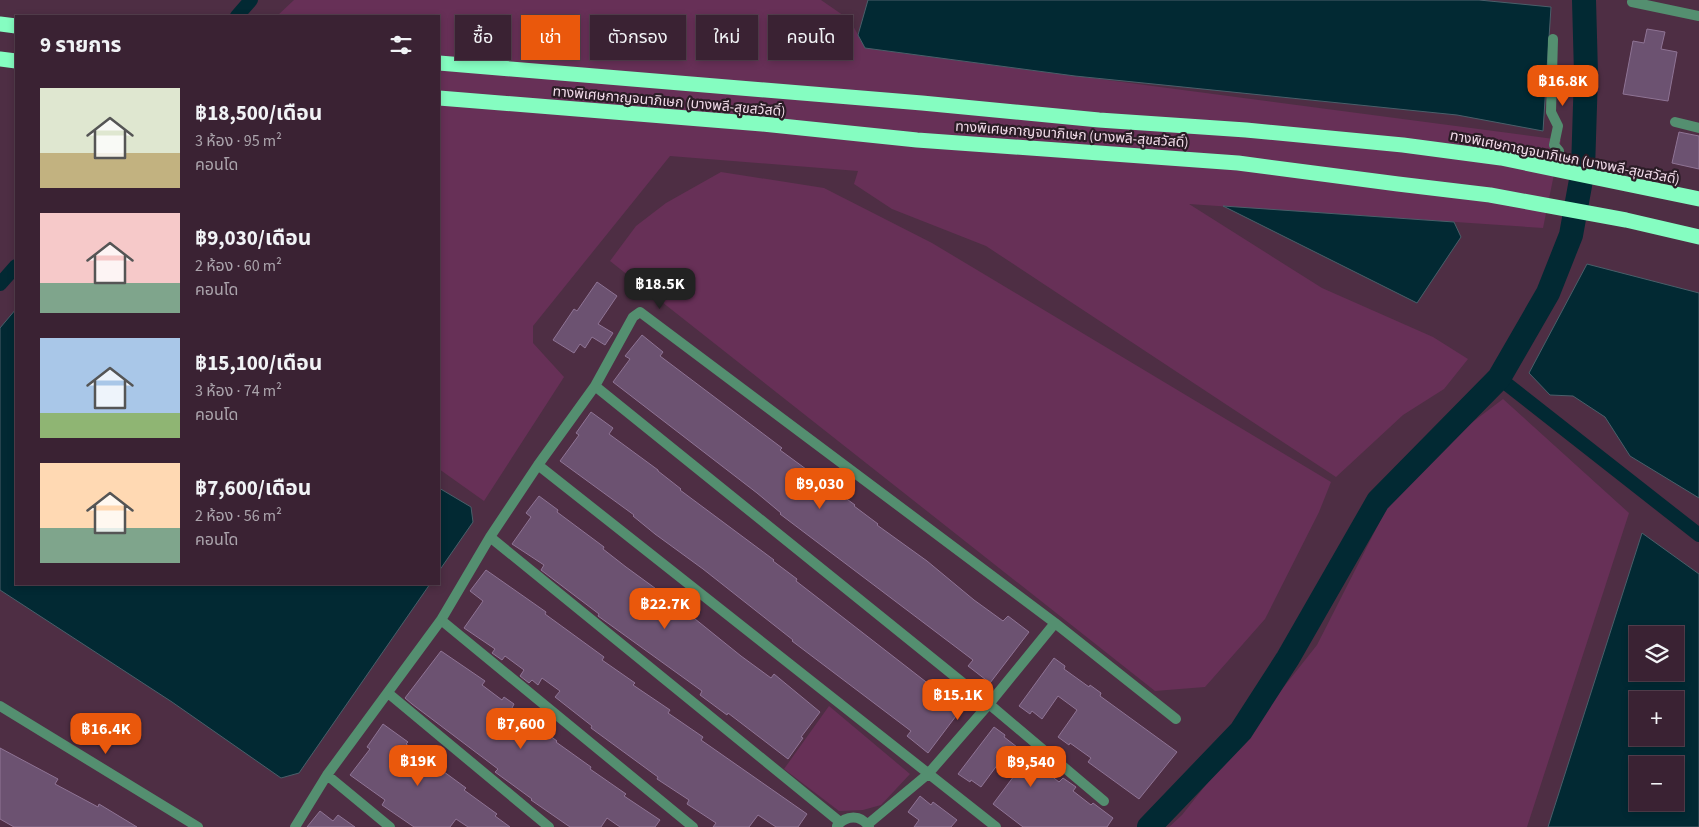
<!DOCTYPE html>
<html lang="th">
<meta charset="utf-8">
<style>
:root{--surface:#3a2233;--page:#452f3f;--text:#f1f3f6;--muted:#aba4ac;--line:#543f4e;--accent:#ea580c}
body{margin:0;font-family:"Source Sans 3","Noto Sans Thai",sans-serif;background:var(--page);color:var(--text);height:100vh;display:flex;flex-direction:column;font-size:19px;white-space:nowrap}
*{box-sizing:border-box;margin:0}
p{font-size:16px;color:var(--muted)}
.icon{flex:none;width:28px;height:28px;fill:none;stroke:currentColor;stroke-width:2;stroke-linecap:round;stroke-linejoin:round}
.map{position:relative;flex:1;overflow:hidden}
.drawer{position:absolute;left:15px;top:15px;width:425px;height:570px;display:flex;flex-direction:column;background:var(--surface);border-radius:0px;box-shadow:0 2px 8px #0003,0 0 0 1px var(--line)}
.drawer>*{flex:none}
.banner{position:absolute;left:455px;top:15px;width:475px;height:45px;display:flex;gap:10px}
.fabs{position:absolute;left:1629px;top:626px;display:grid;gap:10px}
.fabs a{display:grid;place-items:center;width:55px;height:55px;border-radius:0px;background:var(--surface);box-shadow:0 2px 8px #0003,0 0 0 1px var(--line);font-size:25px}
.price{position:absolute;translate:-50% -42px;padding:0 11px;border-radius:10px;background:var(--accent);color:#fff;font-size:16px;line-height:32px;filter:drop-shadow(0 1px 2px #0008)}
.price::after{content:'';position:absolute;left:50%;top:30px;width:15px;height:11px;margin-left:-8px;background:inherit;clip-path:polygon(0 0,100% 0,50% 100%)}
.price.on{background:#222;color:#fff}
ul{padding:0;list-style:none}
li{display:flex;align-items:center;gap:15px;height:125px;padding:0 25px}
li span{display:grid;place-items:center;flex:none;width:140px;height:100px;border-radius:0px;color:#555}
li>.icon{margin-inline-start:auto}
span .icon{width:60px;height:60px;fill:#fffc;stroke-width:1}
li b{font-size:21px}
h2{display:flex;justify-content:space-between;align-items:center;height:60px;padding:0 25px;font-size:21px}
.chip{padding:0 18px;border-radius:0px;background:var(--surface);box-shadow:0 2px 8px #0003,0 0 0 1px var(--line);font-size:18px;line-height:45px}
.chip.on{background:var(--accent);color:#fff}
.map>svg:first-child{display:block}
.green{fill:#673057}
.water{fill:#022933;stroke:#4a5f6a;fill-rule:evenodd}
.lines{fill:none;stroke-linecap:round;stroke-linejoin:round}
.canal{stroke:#022933;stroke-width:14}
.river{stroke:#022933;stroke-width:24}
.building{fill:#6c5271;stroke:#8f7495}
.street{stroke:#548f70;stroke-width:10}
.highway{stroke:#85fdc1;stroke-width:15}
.labels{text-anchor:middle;stroke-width:4.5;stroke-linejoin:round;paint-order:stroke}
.street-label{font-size:14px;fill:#f2dcea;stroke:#2b1c26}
</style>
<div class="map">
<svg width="1699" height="827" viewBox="0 0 1699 827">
<rect width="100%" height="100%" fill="#4e2e44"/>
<path class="green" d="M294 0H821L850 20 865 48 1561 140 1543 228 1189 204 1322 288 1433 337 1468 359 1444 389 1403 415 1336 477 986 246 892 209 854 184 858 171 670 156 533 326V343L564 377 484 501 439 469V16H277Z
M721 172 824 188 932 243 1331 482 1319 512 1265 619 1205 687 1155 691 610 261 636 226 666 203Z
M1503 399 1629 513 1527 827H1169L1182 815 1317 645 1404 474Z
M829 706 910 774 881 805 863 810 839 811 784 769Z"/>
<path class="water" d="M868 0H1479L1551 7 1543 131 1457 115 1075 76 865 48 858 35Z
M1223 206 1454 222 1461 237 1417 303Z
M1587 264 1699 293V498L1630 456 1605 417 1573 396 1550 395 1529 373Z
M16 309V584H430L299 773 281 778 172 702 0 590V328Z
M439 488 471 507 473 522 439 571Z
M1642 533 1699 574V827H1548ZM1638 635H1675V672H1638ZM1638 700H1675V738H1638ZM1638 765H1675V802H1638Z"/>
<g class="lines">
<path class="canal" d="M237 16 251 0
M0 284 16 266
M1499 378 1699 535"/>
<path class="river" d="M1149 827 1241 731 1288 658 1378 501 1499 378 1548 293 1571 235 1583 169 1586 74 1584 0"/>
</g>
<path class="building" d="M1647 29 1665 32 1661 49 1677 52 1668 101 1623 94 1633 41 1644 43Z
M1679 132 1699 136V169L1672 163Z
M597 282 617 296 598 324 613 333 605 345 592 337 585 348 580 344 574 353 553 340 574 309 577 311Z
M642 335 663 352 660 356 782 448 780 450 855 505 854 506 878 524 877 525 927 561 974 600 1003 621 1008 616 1029 632 990 683 968 666 973 660 780 514 781 513 757 493 613 382 630 359 625 356Z
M591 412 613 428 609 434 658 470V471L681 489 680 490 774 560 773 561 797 579 796 581 939 692 943 687 965 704 928 753 907 736 911 731 792 641 793 640 703 569 655 534 633 516 634 515 560 461 579 435 576 433Z
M539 496 558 510 557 512 604 547 603 549 626 567 674 602 741 656 771 678 774 674 820 712 801 737 803 738 788 759 728 713 727 715 700 695 702 691 598 616 599 614 541 570 544 565 512 544 531 517 526 513Z
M486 570 546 612 545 614 604 657 602 660 635 683 633 685 670 710 668 713 703 737 701 740 807 814 798 827H776L758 815 749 827H713L716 823 687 804 689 800 657 779 658 777 591 728 592 726 555 697 560 691 542 678 538 685 532 680 529 683 520 676 524 670 505 656 502 660 492 653 495 649 464 628 483 601 470 591Z
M441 651 485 681 482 685 502 700 504 697 514 704 512 708 557 741 556 742 591 767 590 769 626 794 624 796 660 820 655 827H620L607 818 601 827H570L531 800 532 799 495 772 498 769 412 704 405 698Z
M1054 658 1065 666 1064 669 1089 687 1090 685 1101 693 1100 696 1177 752 1139 799 1088 762 1091 758 1070 743 1069 745 1058 737 1077 710 1058 696 1042 719 1032 711 1030 714 1019 706Z
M383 724 408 742 406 744 466 788 464 790 497 814 495 816 510 827H468L456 819 450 827H414L382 805 385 800 350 775 370 749 367 747Z
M994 727 1005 735 1004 737 1030 757 1031 755 1044 765 1041 768 1059 782 1063 778 1076 787 1073 791 1091 805 1093 803 1113 818 1107 827H1023L993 804 1014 776 998 764 981 787 971 780 970 782 958 774Z
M0 748 58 779 55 784 98 807 99 804 137 827H14L0 819Z
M920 796 931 805 933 802 957 820 951 827H914L919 820 908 812Z
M320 811 333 821 338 815 355 827H307Z"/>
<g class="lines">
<path class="street" d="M1632 2 1699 16
M1553 39 1551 112 1558 126 1554 145 1559 151 1555 169
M1675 122 1699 128
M595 386 989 704 1104 801
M538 465 996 827
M490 537 840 822
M441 620 693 827
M388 693 549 827
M0 706 198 827
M327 775 390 827
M868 824 928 774 989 704 1055 623
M837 826C846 815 861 814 869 827
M295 827 327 775 441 620 490 537 538 465 595 386 633 317 640 312 1055 623 1176 719"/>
<path class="highway" d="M0 24 16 26
M0 59 16 61
M439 63 922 103 1099 120 1246 130 1403 145 1501 158 1699 199
M439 98 762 124 917 140 1238 163 1398 184 1490 195 1626 220 1699 237"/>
</g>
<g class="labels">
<g class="street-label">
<text transform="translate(669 101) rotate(5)" y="5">ทางพิเศษกาญจนาภิเษก (บางพลี-สุขสวัสดิ์)</text>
<text transform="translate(1072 134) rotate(4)" y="5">ทางพิเศษกาญจนาภิเษก (บางพลี-สุขสวัสดิ์)</text>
<text transform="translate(1565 157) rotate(11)" y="5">ทางพิเศษกาญจนาภิเษก (บางพลี-สุขสวัสดิ์)</text>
</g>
</g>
</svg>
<div class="fabs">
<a><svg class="icon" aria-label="layers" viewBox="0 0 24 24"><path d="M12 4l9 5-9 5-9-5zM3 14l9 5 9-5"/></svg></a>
<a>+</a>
<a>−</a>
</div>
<b class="price" style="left:1563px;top:107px">฿16.8K</b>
<b class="price on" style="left:660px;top:310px">฿18.5K</b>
<b class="price" style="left:820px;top:510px">฿9,030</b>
<b class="price" style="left:665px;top:630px">฿22.7K</b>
<b class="price" style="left:958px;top:721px">฿15.1K</b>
<b class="price" style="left:521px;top:750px">฿7,600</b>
<b class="price" style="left:106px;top:755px">฿16.4K</b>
<b class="price" style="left:418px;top:787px">฿19K</b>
<b class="price" style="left:1031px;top:788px">฿9,540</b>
<div class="banner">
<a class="chip">ซื้อ</a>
<a class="chip on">เช่า</a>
<a class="chip">ตัวกรอง</a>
<a class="chip">ใหม่</a>
<a class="chip">คอนโด</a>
</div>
<section class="drawer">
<h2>9 รายการ<svg class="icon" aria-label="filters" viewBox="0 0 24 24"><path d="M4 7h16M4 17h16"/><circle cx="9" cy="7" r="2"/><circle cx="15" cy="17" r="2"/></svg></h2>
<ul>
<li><span style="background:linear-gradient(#dfe7d0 65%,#c2b280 0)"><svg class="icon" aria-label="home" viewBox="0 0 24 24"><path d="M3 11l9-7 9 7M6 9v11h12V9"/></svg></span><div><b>฿18,500/เดือน</b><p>3 ห้อง · 95 m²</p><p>คอนโด</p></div></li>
<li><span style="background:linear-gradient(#f6c9c9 70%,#7fa58c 0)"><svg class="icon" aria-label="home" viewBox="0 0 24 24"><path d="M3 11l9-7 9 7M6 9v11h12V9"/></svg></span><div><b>฿9,030/เดือน</b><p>2 ห้อง · 60 m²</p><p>คอนโด</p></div></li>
<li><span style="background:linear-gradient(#a9c7e8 75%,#8fb573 0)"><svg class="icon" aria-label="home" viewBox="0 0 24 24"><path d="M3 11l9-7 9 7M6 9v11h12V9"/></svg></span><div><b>฿15,100/เดือน</b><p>3 ห้อง · 74 m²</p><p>คอนโด</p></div></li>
<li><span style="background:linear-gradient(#ffd9b3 65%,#7fa58c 0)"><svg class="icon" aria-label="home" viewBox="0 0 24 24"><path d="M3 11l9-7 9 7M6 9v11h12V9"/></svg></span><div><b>฿7,600/เดือน</b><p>2 ห้อง · 56 m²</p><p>คอนโด</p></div></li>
</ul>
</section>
</div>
